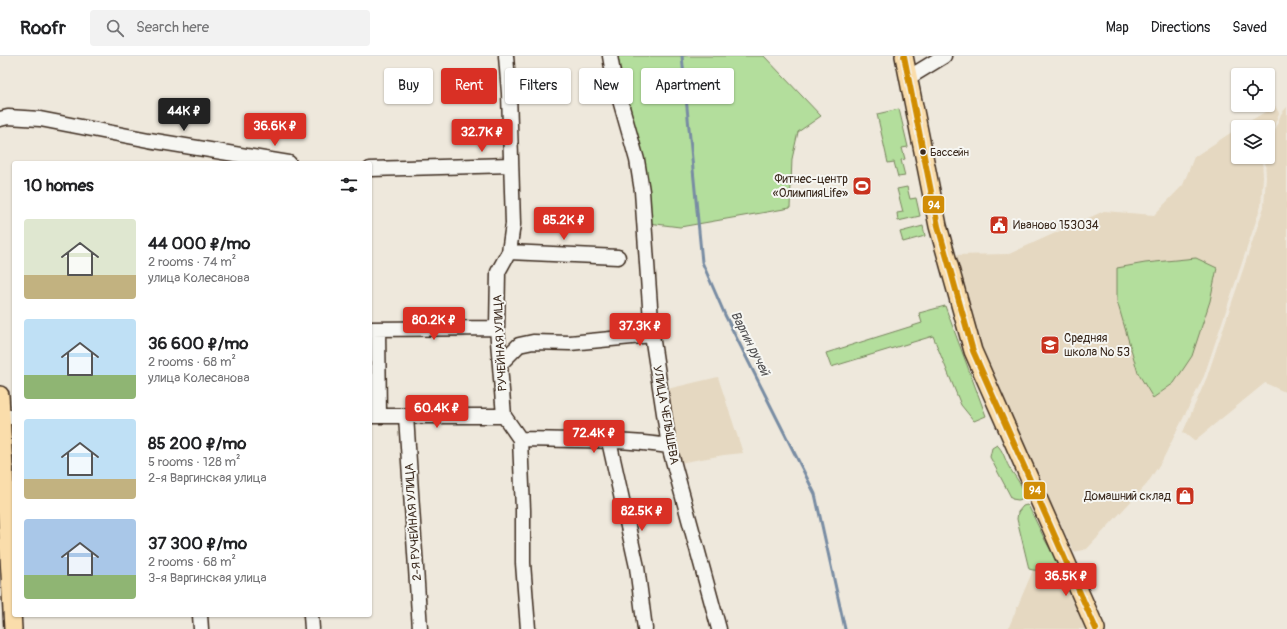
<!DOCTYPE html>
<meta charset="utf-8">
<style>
:root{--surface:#fff;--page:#f2f2f2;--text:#202124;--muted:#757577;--line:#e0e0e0;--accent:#d93025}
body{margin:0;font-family:Pangolin,sans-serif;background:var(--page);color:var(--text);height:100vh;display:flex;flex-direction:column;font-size:15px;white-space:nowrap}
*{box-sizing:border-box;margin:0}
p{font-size:13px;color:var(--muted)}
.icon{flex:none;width:22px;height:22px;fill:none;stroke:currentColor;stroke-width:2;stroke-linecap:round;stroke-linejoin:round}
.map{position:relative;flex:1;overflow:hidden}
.details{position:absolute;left:12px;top:105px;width:360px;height:456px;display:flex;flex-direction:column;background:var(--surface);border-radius:4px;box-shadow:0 1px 3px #0004}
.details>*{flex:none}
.guide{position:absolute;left:384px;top:12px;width:380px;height:36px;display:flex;gap:8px}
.buttons{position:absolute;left:1231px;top:12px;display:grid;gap:8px}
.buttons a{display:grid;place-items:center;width:44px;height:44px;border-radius:4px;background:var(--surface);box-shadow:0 1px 3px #0004;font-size:20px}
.price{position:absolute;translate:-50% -34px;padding:0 9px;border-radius:4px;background:var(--accent);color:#fff;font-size:13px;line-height:26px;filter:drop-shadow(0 1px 2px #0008)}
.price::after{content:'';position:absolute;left:50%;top:24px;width:12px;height:9px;margin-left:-6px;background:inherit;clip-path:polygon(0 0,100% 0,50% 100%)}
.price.selected{background:#222;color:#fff}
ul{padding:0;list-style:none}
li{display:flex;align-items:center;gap:12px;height:100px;padding:0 12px}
li span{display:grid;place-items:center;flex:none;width:112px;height:80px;border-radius:4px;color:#555}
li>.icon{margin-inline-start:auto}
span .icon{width:48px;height:48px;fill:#fffc;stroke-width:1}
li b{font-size:17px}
h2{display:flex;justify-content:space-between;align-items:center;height:48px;padding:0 12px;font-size:17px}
.chip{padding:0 14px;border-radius:4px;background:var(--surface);box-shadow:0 1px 3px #0004;font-size:14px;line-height:36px}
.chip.selected{background:var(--accent);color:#fff}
header{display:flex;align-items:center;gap:24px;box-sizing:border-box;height:56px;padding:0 20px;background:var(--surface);border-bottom:1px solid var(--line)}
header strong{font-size:19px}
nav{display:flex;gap:22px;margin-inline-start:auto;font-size:14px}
.search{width:280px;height:36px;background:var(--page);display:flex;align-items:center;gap:10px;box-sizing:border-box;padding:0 14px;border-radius:4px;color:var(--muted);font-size:15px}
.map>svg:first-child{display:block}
.built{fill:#e5d8c1}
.green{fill:#b3de9c;stroke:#77845d}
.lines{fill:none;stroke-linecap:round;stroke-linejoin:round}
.stream{stroke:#788ca3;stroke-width:3}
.minor-casing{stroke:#3b2a1e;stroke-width:17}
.major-casing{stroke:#3b2a1e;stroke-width:20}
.minor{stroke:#f6f6f2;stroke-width:14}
.major{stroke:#faddab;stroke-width:17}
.bus-1-casing{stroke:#f6f6f2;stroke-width:9}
.bus-1{stroke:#d18d06;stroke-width:6}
.bus-dot{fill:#3b2a1e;stroke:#f6f6f2;stroke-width:1.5}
.labels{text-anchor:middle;stroke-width:4;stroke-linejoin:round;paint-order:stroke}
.bus-label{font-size:11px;fill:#3b2a1e;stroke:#f6f6f2;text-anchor:start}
.poi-label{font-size:12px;fill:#3b2a1e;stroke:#f6f6f2;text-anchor:end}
.street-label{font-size:12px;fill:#3b2a1e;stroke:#f6f6f2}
.water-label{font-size:13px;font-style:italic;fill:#545355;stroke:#f6f6f2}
.line-badge{stroke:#f6f6f2;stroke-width:1.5}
.badge-label{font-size:11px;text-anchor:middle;font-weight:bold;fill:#fff}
</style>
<header>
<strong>Roofr</strong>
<div class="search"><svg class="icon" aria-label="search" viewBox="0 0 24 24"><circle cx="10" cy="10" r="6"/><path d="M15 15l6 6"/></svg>Search here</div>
<nav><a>Map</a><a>Directions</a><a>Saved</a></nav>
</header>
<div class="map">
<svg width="1287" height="573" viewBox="0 0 1287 573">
<rect width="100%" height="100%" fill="#eee8dc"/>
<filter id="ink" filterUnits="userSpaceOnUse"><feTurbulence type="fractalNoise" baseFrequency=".025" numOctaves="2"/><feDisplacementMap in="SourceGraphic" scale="8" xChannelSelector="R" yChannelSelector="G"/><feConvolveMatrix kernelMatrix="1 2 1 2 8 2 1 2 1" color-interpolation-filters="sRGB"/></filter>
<g filter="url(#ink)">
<path class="built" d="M1275 50 1279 57 1268 86V71H1240Z
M1287 51V337L1265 327 1194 385 1183 376 1207 321 1264 151 1266 121 1265 102V101H1268V94L1281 58Z
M1238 72V101H1262L1263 121 1261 150 1204 320 1163 403 1147 428 1087 493 1074 496 990 319 972 270 952 199 1009 198 1104 155 1154 159 1183 129 1194 101Z
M718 321 743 397 724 399 679 407 663 334Z
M1033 514 1060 516 1086 573H1008Z"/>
<path class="green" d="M613 0H764L821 60 798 76 792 103 790 152 680 171 648 167Z
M899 53 908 91 902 92 905 103 901 104 905 120 898 121 894 106 888 107 877 58Z
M907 131 910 143 916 142 920 160 898 165 897 157 903 156 897 133Z
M923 170 925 180 903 186 900 176Z
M1196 202 1217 212 1210 245 1192 300 1174 327 1153 342 1138 317 1117 245V212L1145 207Z
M945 250 986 360 974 365 961 349 933 280 831 311 826 297 922 267 919 257Z
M997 389C1003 394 1005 404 1009 411 1014 420 1026 432 1023 443L1018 444 1012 443 990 401 992 392Z
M1027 449 1029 451 1045 484 1062 514 1060 516 1033 514 1029 513 1017 463 1018 456 1023 450Z"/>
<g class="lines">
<path class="stream" d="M682 0 702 206 725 259 815 438 845 573"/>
<g class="minor-casing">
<path id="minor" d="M506 0 509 37 513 168 509 196 498 216 497 272 504 360 520 383 523 454V507L528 573
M610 0 614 23 637 104 642 135 652 279 669 390 719 573
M908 22 944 0
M0 63 8 61 40 63 149 84 289 107
M370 113 511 109
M509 196 618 201
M370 273 497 272
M378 273 379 360
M500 308 519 289 533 286 570 287 652 279
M370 360H504
M406 360 420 573
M2 361H14
M520 383C570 384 620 383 669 390
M609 385 637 511 645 573
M200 559 201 573
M311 559 312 573"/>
</g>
<g class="major-casing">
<path id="major" d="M904 0 938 170 973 295 1096 573
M0 339 13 573"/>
</g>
<use href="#minor" class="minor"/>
<use href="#major" class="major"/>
<g class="bus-1-casing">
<path id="bus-1" d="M904 0 938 170 973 295 1096 573"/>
</g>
<use href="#bus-1" class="bus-1"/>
</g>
</g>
<defs>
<g id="stadium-square" transform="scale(1)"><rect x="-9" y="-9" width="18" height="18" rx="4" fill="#c8321e" stroke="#f6f6f2"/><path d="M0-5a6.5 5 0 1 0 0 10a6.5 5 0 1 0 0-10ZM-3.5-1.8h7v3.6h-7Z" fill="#fff"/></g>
<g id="civic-square" transform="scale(1)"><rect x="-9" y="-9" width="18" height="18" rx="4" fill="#c8321e" stroke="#f6f6f2"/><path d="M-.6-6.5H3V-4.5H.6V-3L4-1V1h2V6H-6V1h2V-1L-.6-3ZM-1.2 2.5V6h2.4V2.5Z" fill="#fff"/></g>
<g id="school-square" transform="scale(1)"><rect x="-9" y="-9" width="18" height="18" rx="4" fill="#c8321e" stroke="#f6f6f2"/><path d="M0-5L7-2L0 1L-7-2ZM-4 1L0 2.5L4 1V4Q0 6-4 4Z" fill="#fff"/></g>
<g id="shop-square" transform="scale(1)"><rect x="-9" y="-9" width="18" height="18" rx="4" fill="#c8321e" stroke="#f6f6f2"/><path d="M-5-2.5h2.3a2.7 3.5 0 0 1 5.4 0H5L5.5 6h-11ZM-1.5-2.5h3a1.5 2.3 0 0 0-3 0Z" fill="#fff"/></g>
</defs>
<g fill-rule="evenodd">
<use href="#stadium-square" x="862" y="130"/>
<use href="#civic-square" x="999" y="169"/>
<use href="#school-square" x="1050" y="289"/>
<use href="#shop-square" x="1185" y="440"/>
</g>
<circle class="bus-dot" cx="923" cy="96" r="3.5"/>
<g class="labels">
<g class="bus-label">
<text x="930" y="100">Бассейн</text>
</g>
<g class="poi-label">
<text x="848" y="127">Фитнес-центр<tspan x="848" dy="14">«ОлимпияLife»</tspan></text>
<text x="1013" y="173" text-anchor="start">Иваново 153034</text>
<text x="1064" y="286" text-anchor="start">Средняя<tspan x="1064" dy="14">школа № 53</tspan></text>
<text x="1171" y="444">Домашний склад</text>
</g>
<g class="street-label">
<text transform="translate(500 287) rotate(-93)" y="4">РУЧЕЙНАЯ УЛИЦА</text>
<text transform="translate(666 359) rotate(80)" y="4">УЛИЦА ЧЕЛЫШЕВА</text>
<text transform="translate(413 466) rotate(-94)" y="4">2-Я РУЧЕЙНАЯ УЛИЦА</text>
</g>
<g class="water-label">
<text transform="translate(751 287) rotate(63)" y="5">Варгин ручей</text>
</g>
</g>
<g class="line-badge">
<rect x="922" y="139" width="23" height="19" rx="4" fill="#d18d06"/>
<rect x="1023" y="425" width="23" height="19" rx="4" fill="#d18d06"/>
</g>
<g class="badge-label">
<text x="934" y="153">94</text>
<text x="1035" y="438">94</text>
</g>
</svg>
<div class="buttons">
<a><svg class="icon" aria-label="locate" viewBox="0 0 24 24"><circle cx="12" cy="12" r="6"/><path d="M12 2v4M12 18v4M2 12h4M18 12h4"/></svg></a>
<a><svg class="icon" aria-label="layers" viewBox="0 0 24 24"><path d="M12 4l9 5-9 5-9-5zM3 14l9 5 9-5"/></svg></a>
</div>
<b class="price selected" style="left:184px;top:76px">44K ₽</b>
<b class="price" style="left:275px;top:91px">36.6K ₽</b>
<b class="price" style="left:482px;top:97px">32.7K ₽</b>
<b class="price" style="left:564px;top:185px">85.2K ₽</b>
<b class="price" style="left:434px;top:285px">80.2K ₽</b>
<b class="price" style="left:640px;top:291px">37.3K ₽</b>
<b class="price" style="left:437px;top:373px">60.4K ₽</b>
<b class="price" style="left:594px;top:398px">72.4K ₽</b>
<b class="price" style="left:642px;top:476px">82.5K ₽</b>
<b class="price" style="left:1066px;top:541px">36.5K ₽</b>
<div class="guide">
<a class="chip">Buy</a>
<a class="chip selected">Rent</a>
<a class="chip">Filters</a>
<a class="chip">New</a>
<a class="chip">Apartment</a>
</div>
<section class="details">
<h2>10 homes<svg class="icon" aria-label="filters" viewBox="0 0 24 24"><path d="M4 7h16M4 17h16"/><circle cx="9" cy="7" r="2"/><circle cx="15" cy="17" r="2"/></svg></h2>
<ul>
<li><span style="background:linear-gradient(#dfe7d0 70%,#c2b280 0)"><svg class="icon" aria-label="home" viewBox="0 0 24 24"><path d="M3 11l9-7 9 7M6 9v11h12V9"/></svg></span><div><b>44 000 ₽/mo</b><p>2 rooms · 74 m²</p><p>улица Колесанова</p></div></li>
<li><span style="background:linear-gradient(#bfe0f5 70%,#8fb573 0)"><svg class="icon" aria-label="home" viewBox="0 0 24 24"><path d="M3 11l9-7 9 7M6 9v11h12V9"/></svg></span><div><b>36 600 ₽/mo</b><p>2 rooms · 68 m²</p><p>улица Колесанова</p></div></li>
<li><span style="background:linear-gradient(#bfe0f5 75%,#c2b280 0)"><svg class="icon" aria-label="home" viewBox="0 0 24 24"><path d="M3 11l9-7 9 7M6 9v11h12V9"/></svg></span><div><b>85 200 ₽/mo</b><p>5 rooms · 128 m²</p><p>2-я Варгинская улица</p></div></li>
<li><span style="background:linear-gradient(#a9c7e8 70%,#8fb573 0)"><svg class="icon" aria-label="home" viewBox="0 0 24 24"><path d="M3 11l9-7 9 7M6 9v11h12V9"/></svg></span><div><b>37 300 ₽/mo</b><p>2 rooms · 68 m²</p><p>3-я Варгинская улица</p></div></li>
</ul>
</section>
</div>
